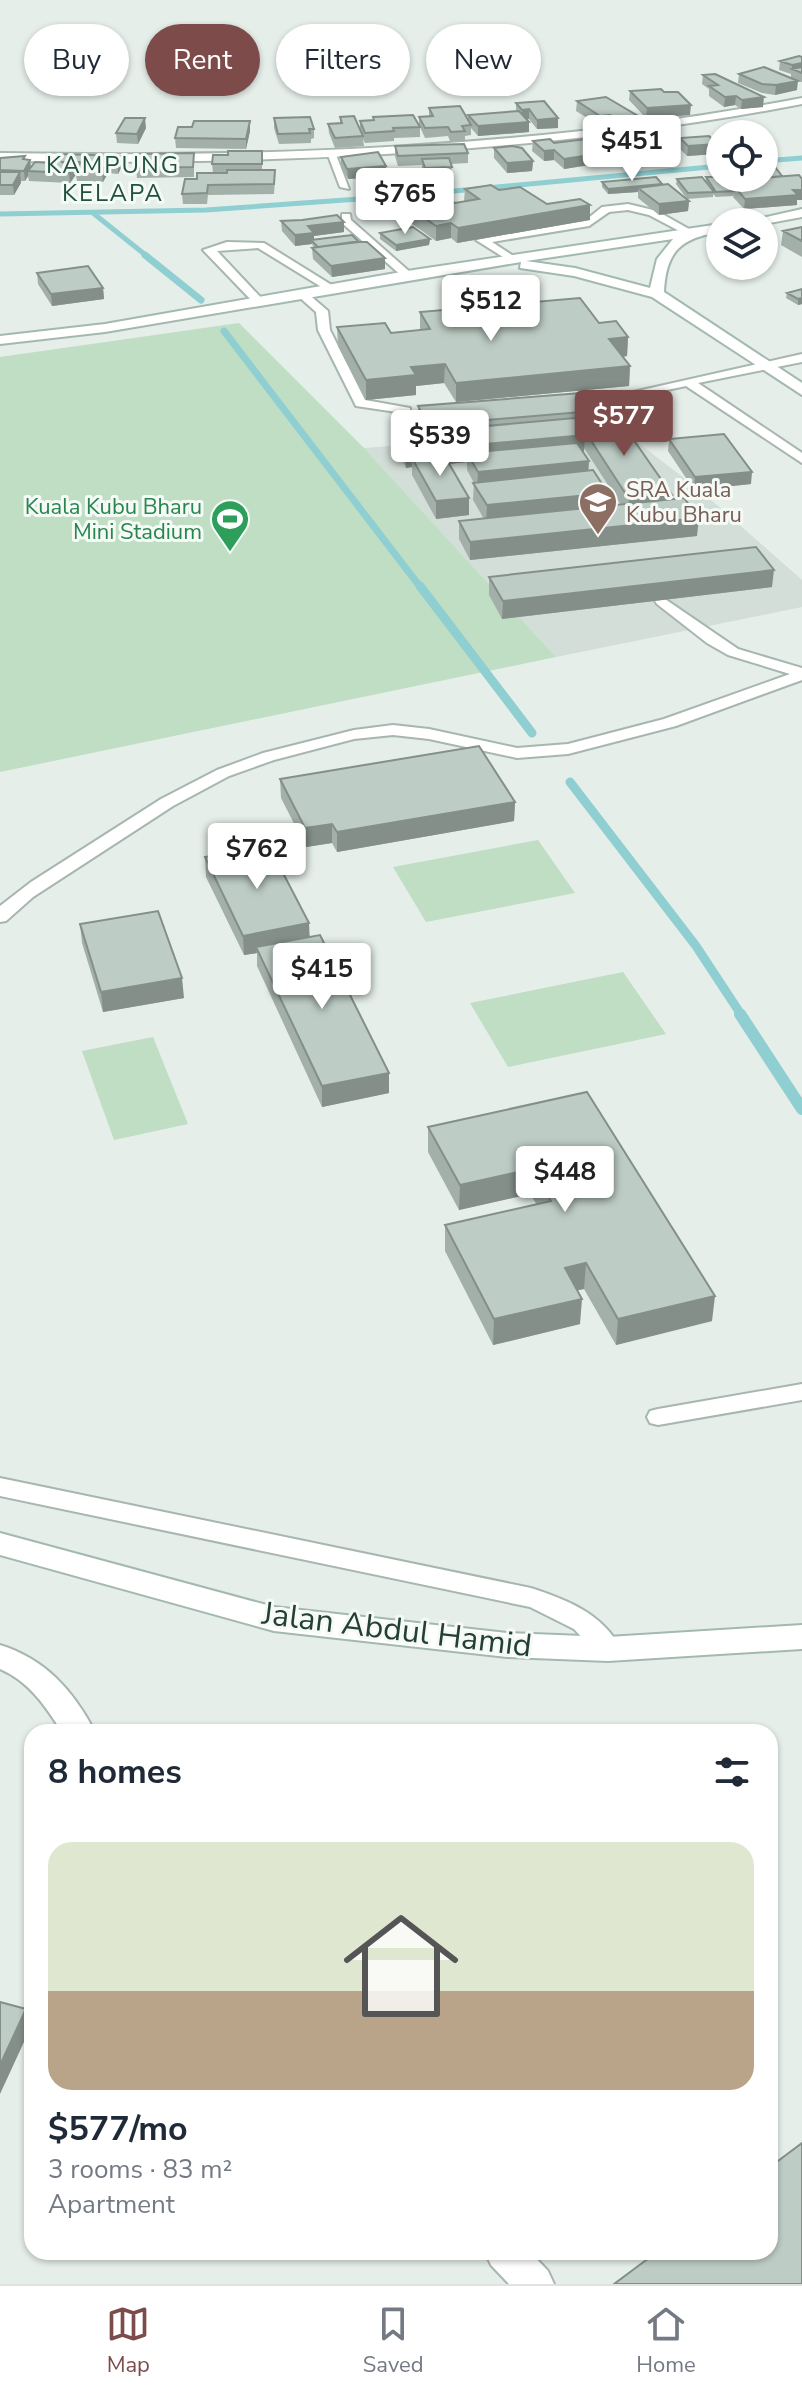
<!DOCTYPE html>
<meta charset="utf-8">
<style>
:root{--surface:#fff;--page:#f2f2f3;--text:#1f2937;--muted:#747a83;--line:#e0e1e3;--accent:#7d4b4a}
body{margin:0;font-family:"Nunito Sans",sans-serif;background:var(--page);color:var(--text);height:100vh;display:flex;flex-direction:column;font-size:30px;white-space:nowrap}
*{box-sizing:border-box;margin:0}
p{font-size:26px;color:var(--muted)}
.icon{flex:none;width:44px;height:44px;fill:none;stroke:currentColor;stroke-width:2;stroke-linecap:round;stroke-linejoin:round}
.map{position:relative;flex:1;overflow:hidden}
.drawer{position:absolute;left:24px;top:1724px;width:754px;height:536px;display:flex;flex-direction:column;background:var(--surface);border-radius:24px;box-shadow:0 2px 6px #0004}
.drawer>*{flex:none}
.top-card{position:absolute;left:24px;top:24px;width:754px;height:72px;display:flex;gap:16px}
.fabs{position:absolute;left:706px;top:120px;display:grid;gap:16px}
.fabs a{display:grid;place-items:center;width:72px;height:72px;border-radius:50%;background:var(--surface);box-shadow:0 2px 6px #0004;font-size:40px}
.price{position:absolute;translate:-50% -68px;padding:0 18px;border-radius:8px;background:#fff;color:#222;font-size:26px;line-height:52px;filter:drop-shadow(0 2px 4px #0008)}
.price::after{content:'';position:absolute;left:50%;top:48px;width:24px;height:18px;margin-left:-12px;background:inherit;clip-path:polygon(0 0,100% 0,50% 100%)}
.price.active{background:var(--accent);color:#fff}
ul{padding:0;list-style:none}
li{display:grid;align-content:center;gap:16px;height:424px;padding:0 24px}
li+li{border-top:2px solid var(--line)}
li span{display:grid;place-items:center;height:248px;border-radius:24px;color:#555}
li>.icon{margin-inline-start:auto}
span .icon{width:144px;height:144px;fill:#fffc;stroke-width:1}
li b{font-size:34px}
h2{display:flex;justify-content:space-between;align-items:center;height:96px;padding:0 24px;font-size:34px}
.tag{padding:0 28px;border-radius:36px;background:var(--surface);box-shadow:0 2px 6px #0004;font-size:28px;line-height:72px}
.tag.active{background:var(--accent);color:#fff}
.tabs{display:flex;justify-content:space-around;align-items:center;height:112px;border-top:2px solid var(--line);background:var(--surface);font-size:22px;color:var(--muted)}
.tabs a{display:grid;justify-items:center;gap:4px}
.tabs .active{color:var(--accent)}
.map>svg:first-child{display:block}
.built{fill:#d3ded8}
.green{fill:#bfdec4}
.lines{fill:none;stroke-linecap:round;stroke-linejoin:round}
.stream-far3{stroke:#8fced1;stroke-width:5}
.stream-far2{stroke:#8fced1;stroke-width:7}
.stream-far1{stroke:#8fced1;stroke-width:9}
.stream{stroke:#8fced1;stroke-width:12}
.lane-casing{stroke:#a7b6af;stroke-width:4}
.street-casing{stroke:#a7b6af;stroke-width:4}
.secondary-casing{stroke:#a3b9af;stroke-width:4}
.lane{fill:#fff;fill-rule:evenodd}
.street{fill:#fff;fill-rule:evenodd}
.secondary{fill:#fff;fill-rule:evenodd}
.wall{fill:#a3afa9;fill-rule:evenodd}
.shaded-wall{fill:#848f89}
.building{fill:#bdccc4;stroke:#848f89;stroke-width:2}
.labels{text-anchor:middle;stroke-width:6;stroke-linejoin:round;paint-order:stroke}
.far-education-label{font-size:22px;fill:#785e54;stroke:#f6faf7;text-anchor:start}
.far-leisure-label{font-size:22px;fill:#27864d;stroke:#f6faf7;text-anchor:end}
.far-neighbourhood-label{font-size:24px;letter-spacing:2px;fill:#205240;stroke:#f6faf7}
.near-street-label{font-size:32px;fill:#244035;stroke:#f6faf7}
</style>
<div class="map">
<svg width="802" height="2284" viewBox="0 0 802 2284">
<rect width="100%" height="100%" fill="#e5eee9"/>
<path class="built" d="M619 428 702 492 802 580V607L556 657 364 448Z"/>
<path class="green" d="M239 323 364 448 556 657 0 772V357Z
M538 840 575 893 426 922 393 867Z
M623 972 666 1034 508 1067 470 1003Z
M153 1037 188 1124 114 1140 82 1051Z"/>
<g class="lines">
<path class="stream-far3" d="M764 161 802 158
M93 213 148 257
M0 214 206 210 401 196 720 166"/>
<path class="stream-far2" d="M145 255 201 300
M224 331 421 588"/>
<path class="stream-far1" d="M420 586 532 733
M570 782 696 946 742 1016"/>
<path class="stream" d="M740 1014 802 1109"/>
<g class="lane-casing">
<path id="lane" d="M326 150 335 152 349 189 340 187Z
M628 204 657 211 696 233 687 235 649 215 628 210 609 212 589 226 492 242 515 257 517 259 511 262 476 240 586 220 602 207Z
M342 214H350L351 220 411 273V277H403L342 223Z
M227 242 264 243 338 289 328 291 258 248 217 251 265 302 255 304 203 250Z
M298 292H306L328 311 330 330 365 400 410 408V414L356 406 318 330 316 312 298 296Z
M802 354V362L698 383 802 453V463L686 386 639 396 633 392Z
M662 597 738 649 802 668V680L676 726 568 754 517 758 429 739 393 735 354 739 274 760 229 776 173 806 33 897 6 921 0 922V906L31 882 161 799 217 770 263 753 354 730 393 725 429 729 517 748 568 744 664 719 790 674 728 655 707 643 657 604 655 601Z
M802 1384V1400L658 1425 650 1423 647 1417 650 1411 658 1409Z
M0 1478 531 1588C567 1600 602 1613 621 1649L617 1656 608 1659 599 1656 574 1629 530 1607 0 1496Z"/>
</g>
<g class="street-casing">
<path id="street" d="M802 98V104C539 155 267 165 0 161V153C267 158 539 148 802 98Z
M0 1645C45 1659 73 1690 95 1732H62C46 1707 29 1681 0 1669Z
M485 2252H530L548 2271 554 2284H509L491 2265Z"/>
</g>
<g class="secondary-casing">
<path id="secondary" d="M802 209V217L764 224 745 222Z
M720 224V232C681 238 666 251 664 292L802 383V395L652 297 574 276 520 268 521 262 105 332 0 344V336L105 324 407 271ZM673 239 657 259 650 288 575 268 526 261Z
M0 1533 274 1607 507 1633 608 1637 802 1625V1649L608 1661 507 1657 274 1631 0 1555Z"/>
</g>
<use href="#lane" class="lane"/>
<use href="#street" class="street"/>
<use href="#secondary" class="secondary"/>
</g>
<path class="wall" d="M802 57V82L796 80 797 90 775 95 762 93 738 83 739 74 791 78V74L779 70 780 61Z
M703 75 763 107 741 109 735 105 724 107 709 96V89L702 84Z
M630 91 690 115 646 118 629 100Z
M544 101 558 128 537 129 529 119H526L529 132 478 136 471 128V135L465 136V141H450L448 136 425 138 420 127V137L394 138V141L365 143 363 139 364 146 335 148 329 133 328 124 340 123V117L360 129V121H373V117L419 126V117L429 116V108L468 120V115L516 111V103Z
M577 101 637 126 617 129 609 124 600 126 576 111Z
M274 118 314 129V138L311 139V143L279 144 274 128Z
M250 121V131L246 149 176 148 175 138Z
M146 128 138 144 117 143 116 133Z
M615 131 667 139 666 145 671 150 670 160 623 164 613 152V142H616L615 141Z
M680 138 716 154 687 156 679 148Z
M533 141 554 143 603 153 602 163 564 169 554 160 544 161 532 151Z
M395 146 468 153V163L451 164 452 177 425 178 422 169V165L398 166 395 156Z
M494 148 533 161 532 171 507 173 494 158Z
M262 151V170L275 180 274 194 208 195 207 204H183L182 194 197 179 213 173 212 164 228 155Z
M194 153V177L137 178 136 168Z
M122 156V166L118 174 108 173 103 182 77 181 76 175 70 183 29 181 28 176 25 181H21L14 195H0V158L30 160 31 167Z
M341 157 386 166V176L348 179 341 167Z
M782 176 802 179V200H797V205L744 209 733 197 734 193 733 196 716 197 713 194V197L687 199 676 184 677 179 706 182V177L733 180 748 185 749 179Z
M602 182 662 185 689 201 688 211 659 215 638 198V192L608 194 602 187Z
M465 189 499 190 547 204 590 220 457 243 451 238 436 241 400 215V201L455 203 464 201Z
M281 221 344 222V232L314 236V239L359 242 385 258V269L332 277 313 259 312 248H314L312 244 295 246 282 231Z
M802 227V257L781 245 783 231Z
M380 233 430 239 429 245 396 251 380 239Z
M37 273 103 288 104 299 52 306 38 284Z
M802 289V304L798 305 786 298 787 293Z
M420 312 599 323 628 337 627 356 623 357 630 366 629 386 456 402 444 383 416 386V395L366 400 338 346 337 327 391 333 420 330Z
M418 406 617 409V416L672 495 671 499 697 536 470 560 459 539V521L484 519 473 500 474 483 467 470V462L450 464 469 515 436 519 412 475V467L406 468 398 450V434L423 432 418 423ZM584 448 621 505 608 506V493L588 471 583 452H584Z
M669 439 751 484 694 490 668 451Z
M489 577 772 587 502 619 489 595Z
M280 779 515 802 514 821 337 852 332 843 306 847 281 798Z
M205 857 309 937 389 1073V1093L322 1107 257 966V953L244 955 206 877Z
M80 924 184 998 103 1012 82 943Z
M587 1092 712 1321 616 1345 584 1289 577 1290 580 1324 493 1345 445 1251V1225L537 1205 530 1194 459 1210 428 1152V1127Z"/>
<path class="shaded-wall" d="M802 63V72L792 69V65Z
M798 81 797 90 775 95 776 85Z
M736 96 735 105 724 107 725 97Z
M764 97 763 107 741 109 742 100Z
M691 105 690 115 646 118 647 108Z
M529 109V119L522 120V110Z
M610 115 609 124 600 126V116Z
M638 116 637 126 617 129V119Z
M145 118 146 128 138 144 137 134Z
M558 118V128L537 129V120Z
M250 121V131L246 149V139Z
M529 122V132L478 136V126Z
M717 144 716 154 687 156 688 146Z
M554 150V160L544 161V151Z
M671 150 670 160 623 164V154Z
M603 153 602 163 564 169V159Z
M122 156V166L118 174V164Z
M30 160 31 170 28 171V176L25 181 24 171Z
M533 161 532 171 507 173V163Z
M107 163 108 173 103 182 102 172Z
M75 164 76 174 70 183 69 173Z
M386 166V176L348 179 347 169Z
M20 172 21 183 14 195 13 185Z
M662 184 638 188V192L608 194V189Z
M793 190H802V200H797V205L744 209 745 199Z
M689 201 688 211 659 215V204Z
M590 205V220L457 243 458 228Z
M344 222V232L314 236V243L311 240 312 244 295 246V235L308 226Z
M451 223V238L436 241V226Z
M430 239 429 245 396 251V245Z
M385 258V269L332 277 331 266Z
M103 288 104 299 52 306 51 294Z
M802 298V304L798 305V299Z
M628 337 627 356 608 358 609 339Z
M445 364 444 383 416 386V395L366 400V380L411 367Z
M630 366 629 386 456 402V383Z
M585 435 584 452 472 462 467 453V462L417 467 412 458V467L406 468V451Z
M589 461 588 478 477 489 478 472Z
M752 472 751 484 694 490 695 477Z
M608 493 607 510 486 523 487 505Z
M672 495 670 512 628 516 629 499Z
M469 498V515L436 519V501Z
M699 518 697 536 470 560V542Z
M774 570 772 587 502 619 503 601Z
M515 802 514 821 337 852V832Z
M332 824V843L306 847 305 828Z
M309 923 310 943 256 947 257 953 244 955 243 936Z
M182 978 184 998 103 1012 101 992Z
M389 1073V1093L322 1107V1086Z
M532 1169 530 1194 459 1210 460 1185Z
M586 1263 584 1289 564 1293 565 1268Z
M715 1296 712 1321 616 1345 618 1319Z
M582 1299 580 1324 493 1345 494 1319Z
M26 2009 30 2029 0 2094V2065Z"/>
<path class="building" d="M799 56 802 57V63L792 65 780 61Z
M764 67 798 81 776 85 762 84 739 74Z
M802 67V73L792 69Z
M715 74 764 97 742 100 736 96 725 97 709 86 718 85 703 75Z
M661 89 664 92H678L691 105 647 108 630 91Z
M606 97 638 116 617 119 610 115 600 116 577 101Z
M544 101 558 118 537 120 529 109 522 110 516 103Z
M460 106 471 125 462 126 465 131 451 132 448 127 425 128 419 117 433 116 429 108Z
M519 111 529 122 478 126 468 115Z
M413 115 420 127 393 128 394 131 365 133 360 121 374 120 373 117Z
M354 116 363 136 335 138 328 124 342 123 340 117Z
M310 117 314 129H309L310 133 278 134 274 118Z
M125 118H145L137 134 116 133Z
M194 121H250L246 139 175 138 178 127H192Z
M657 128 667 139H661L671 150 623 154 613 142 625 141 615 131Z
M709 136 717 144 688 146 680 138Z
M550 139 554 143 587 139 603 153 564 159 554 150 544 151 533 141Z
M464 144 468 153 398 156 395 146Z
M512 146 522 148 533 161 507 163 494 148Z
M228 151H262V164H212L213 155H228Z
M378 152 386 166 347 169 341 157Z
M194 153 193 167 136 168 137 154Z
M60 154 122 156 118 164 107 163 102 172 76 171 81 162H61L75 164 69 173 28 171 35 162 54 163Z
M25 156 23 159 30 160 24 171 0 170V158Z
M449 158 452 167 425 168 422 159Z
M775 167 782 176 764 178V168Z
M227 170H275L274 184 208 185 207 193 182 194 185 179H197V173H227Z
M0 172H20L13 185H0Z
M799 175 802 179V190H793L798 195 745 199 734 186 754 185 749 179Z
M656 177 662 184 608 189 602 182Z
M702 177 714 192 688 193 677 179Z
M706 177H720V178H732L733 180H744L748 185 734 186V188H732L734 191 716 192Z
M668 184 689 201 659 204 638 188Z
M491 185 499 190 520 187 547 204 580 199 590 205 458 228 451 223 436 226 400 201 441 194 455 203 479 199 465 189Z
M337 215 344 222 308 226 314 233 295 235 281 221 302 220Z
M413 227 430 239 396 245 380 233Z
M802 227V241L783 231Z
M352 235 359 242 318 247 311 240Z
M353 242H367L385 258 331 266 312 248Z
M88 266 103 288 51 294 37 273Z
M802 289V298L798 299 787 293Z
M580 298 599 323 616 321 628 337 609 339 630 366 456 383 445 364 411 367 416 375 366 380 337 327 385 323 391 333 430 329 420 312Z
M606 391 617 409 428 425 418 406Z
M617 416 672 495 629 499 577 419Z
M575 418 585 435 406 451 398 434Z
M724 434 752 472 695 477 669 439Z
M577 443 589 461 478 472 467 453Z
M444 455 469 498 436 501 412 458Z
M593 470 608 493 487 505 473 483Z
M684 498 699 518 470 542 459 521Z
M756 547 774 570 503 601 489 577Z
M479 746 515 802 337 832 332 824 305 828 280 779Z
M269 846 309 923 243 936 205 857Z
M158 911 182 978 101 992 80 924Z
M320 935 389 1073 322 1086 256 947Z
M587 1092 715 1296 618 1319 586 1263 565 1268 582 1299 494 1319 445 1225 551 1201 532 1169 460 1185 428 1127Z
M0 2002 26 2009 0 2065Z
M802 2143V2284H614L657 2252H770V2167Z"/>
<defs>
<g id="school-pin" transform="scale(2)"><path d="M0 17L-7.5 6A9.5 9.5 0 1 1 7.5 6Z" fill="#8d6e63" stroke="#f6faf7"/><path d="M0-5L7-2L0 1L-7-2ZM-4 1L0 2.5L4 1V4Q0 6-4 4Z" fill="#fff"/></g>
<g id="stadium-pin" transform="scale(2)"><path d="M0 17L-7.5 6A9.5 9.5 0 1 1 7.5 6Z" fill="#2e9e5b" stroke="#f6faf7"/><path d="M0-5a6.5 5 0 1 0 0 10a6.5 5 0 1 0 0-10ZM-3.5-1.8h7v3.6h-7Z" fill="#fff"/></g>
</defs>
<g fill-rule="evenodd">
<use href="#school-pin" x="598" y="502"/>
<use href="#stadium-pin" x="230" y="519"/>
</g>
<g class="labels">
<g class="far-education-label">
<text x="626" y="497">SRA Kuala<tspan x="626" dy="25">Kubu Bharu</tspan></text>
</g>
<g class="far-leisure-label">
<text x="202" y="514">Kuala Kubu Bharu<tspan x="202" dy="25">Mini Stadium</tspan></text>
</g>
<g class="far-neighbourhood-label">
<text x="113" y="173">KAMPUNG<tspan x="113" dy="28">KELAPA</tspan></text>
</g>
<g class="near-street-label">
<text transform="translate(397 1629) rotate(7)" y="11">Jalan Abdul Hamid</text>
</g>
</g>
</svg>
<div class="fabs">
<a><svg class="icon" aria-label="locate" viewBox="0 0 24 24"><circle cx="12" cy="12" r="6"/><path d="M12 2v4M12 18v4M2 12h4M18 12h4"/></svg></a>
<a><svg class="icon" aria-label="layers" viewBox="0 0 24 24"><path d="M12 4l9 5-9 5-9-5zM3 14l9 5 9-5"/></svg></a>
</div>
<b class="price" style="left:632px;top:183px">$451</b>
<b class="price" style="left:405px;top:236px">$765</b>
<b class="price" style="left:491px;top:343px">$512</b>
<b class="price active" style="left:624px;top:458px">$577</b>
<b class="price" style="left:440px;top:478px">$539</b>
<b class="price" style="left:257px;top:891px">$762</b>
<b class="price" style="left:322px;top:1011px">$415</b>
<b class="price" style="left:565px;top:1214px">$448</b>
<div class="top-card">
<a class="tag">Buy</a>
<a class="tag active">Rent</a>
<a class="tag">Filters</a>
<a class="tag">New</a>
</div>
<section class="drawer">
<h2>8 homes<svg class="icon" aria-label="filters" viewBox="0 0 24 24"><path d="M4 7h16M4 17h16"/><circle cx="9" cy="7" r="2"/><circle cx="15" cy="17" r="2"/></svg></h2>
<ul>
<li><span style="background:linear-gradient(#dfe7d0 60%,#b9a48a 0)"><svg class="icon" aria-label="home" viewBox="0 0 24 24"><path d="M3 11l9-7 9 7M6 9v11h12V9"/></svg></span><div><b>$577/mo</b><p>3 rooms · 83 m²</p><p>Apartment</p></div></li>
</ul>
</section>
</div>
<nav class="tabs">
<a class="active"><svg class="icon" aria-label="map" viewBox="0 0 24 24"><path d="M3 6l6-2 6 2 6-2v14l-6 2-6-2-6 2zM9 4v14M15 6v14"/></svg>Map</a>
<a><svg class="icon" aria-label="saved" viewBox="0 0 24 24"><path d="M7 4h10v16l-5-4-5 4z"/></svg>Saved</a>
<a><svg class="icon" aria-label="home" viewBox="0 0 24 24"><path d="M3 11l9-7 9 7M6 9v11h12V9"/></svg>Home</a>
</nav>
